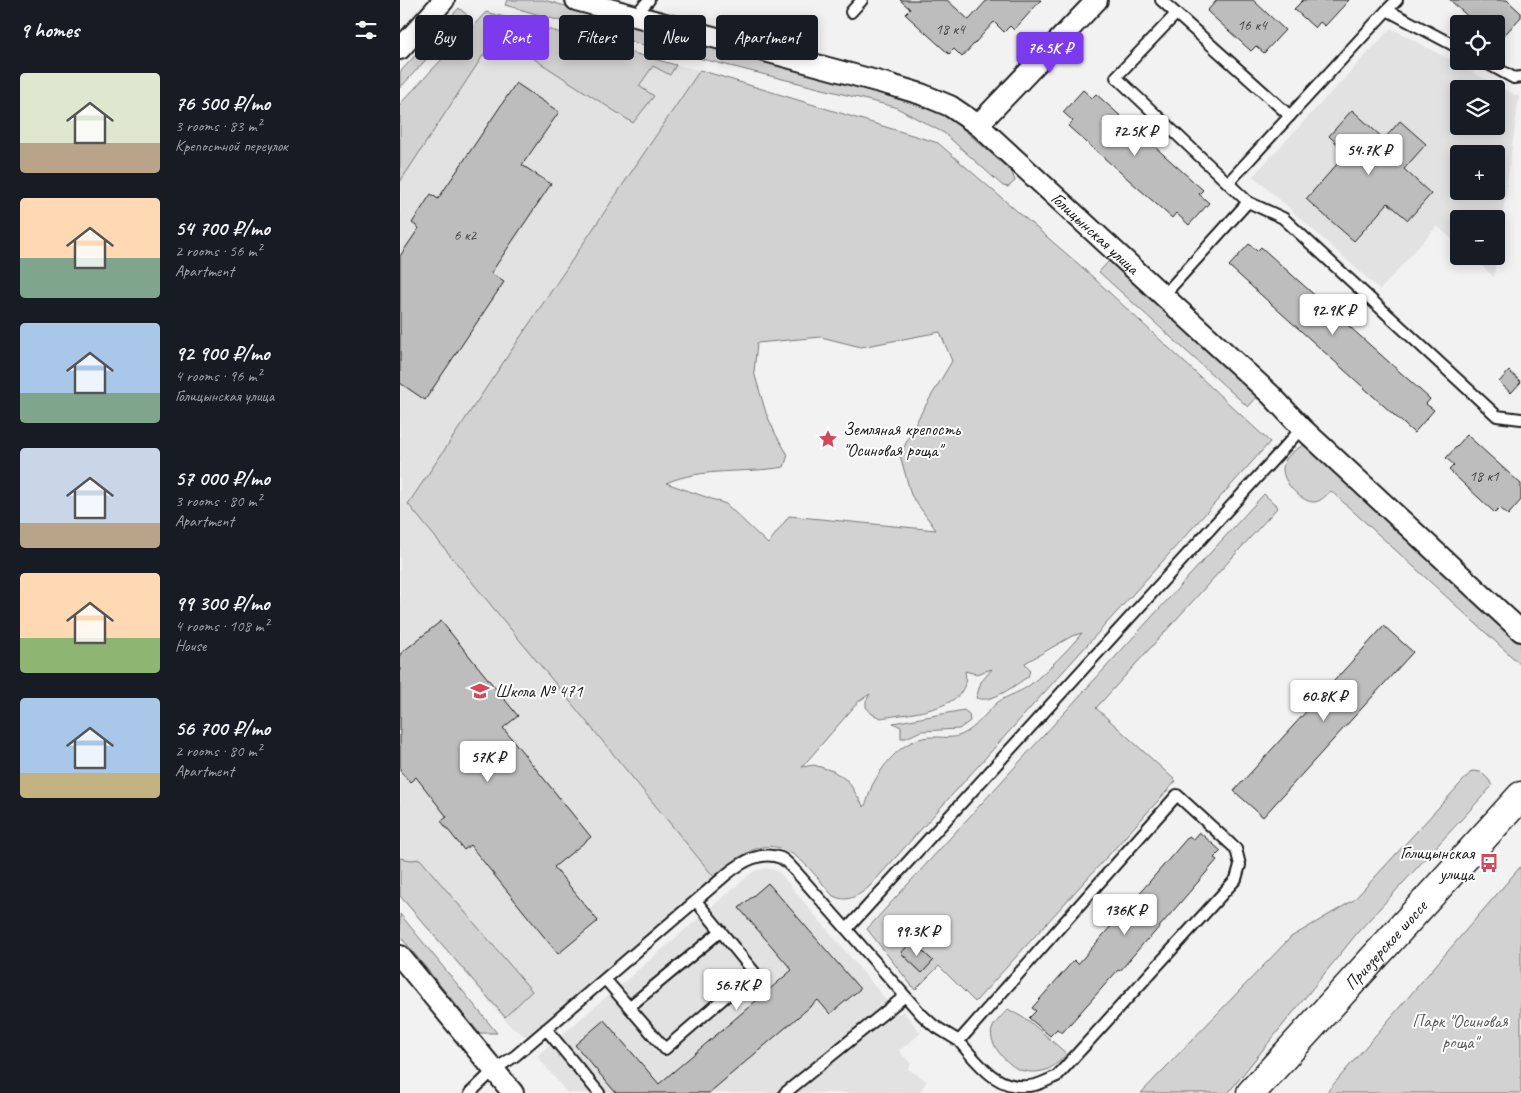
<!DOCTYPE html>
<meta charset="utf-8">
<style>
:root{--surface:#171b24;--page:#242831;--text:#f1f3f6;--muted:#9ea1a6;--accent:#7c3aed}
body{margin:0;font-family:Caveat,sans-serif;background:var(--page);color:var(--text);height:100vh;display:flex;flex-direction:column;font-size:19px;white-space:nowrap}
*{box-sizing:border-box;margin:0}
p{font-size:16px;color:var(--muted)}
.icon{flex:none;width:28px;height:28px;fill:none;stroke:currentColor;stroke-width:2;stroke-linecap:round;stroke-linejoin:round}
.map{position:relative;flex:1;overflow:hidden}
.details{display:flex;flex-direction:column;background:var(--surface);width:400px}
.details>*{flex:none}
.top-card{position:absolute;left:15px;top:15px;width:475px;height:45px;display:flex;gap:10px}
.controls{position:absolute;left:1050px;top:15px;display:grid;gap:10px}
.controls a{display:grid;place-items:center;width:55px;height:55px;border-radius:5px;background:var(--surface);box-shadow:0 2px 12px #0003;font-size:25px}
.price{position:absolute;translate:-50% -42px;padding:0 11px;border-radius:5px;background:#fff;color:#222;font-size:16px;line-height:32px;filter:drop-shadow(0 1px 2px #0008)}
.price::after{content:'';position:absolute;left:50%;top:30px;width:15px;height:11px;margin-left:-8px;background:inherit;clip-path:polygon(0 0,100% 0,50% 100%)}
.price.current{background:var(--accent);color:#fff}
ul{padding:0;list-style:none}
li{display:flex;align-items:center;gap:15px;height:125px;padding:0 20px}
li span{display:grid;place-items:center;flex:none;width:140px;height:100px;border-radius:5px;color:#555}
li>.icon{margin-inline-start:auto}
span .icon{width:60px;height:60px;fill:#fffc;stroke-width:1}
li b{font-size:21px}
h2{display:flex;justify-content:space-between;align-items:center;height:60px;padding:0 20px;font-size:21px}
.tag{padding:0 18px;border-radius:5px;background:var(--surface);box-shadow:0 2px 12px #0003;font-size:18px;line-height:45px}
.tag.current{background:var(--accent);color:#fff}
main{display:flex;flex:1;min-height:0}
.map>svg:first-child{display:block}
.built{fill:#e2e2e2;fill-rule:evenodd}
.green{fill:#d2d2d2;stroke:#777;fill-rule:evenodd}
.building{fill:#bdbdbd;stroke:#1c1c1c}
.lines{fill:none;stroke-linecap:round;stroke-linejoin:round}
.lane-casing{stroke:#1c1c1c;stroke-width:14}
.street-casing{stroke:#1c1c1c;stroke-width:24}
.primary-casing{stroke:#1c1c1c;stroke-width:31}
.lane{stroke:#fff;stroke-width:10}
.street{stroke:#fff;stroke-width:20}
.primary{stroke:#fff;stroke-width:28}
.labels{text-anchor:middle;stroke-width:4;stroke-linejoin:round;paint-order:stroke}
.number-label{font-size:15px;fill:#444}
.street-label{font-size:18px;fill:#1c1c1c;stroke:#fff}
.poi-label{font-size:18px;fill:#1c1c1c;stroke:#fff;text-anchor:start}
.park-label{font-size:18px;fill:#5c5c5c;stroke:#fff}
</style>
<main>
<section class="details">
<h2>9 homes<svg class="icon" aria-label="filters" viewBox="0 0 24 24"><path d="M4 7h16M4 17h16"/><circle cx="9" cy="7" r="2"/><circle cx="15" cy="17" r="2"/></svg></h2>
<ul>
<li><span style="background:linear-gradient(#dfe7d0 70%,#b9a48a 0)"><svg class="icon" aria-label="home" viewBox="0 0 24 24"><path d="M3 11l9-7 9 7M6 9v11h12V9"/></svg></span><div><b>76 500 ₽/mo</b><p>3 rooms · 83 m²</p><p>Крепостной переулок</p></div></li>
<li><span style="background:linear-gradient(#ffd9b3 60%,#7fa58c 0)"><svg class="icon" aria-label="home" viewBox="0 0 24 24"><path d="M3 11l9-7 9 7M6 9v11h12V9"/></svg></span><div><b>54 700 ₽/mo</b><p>2 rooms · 56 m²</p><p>Apartment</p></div></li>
<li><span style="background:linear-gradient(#a9c7e8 70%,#7fa58c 0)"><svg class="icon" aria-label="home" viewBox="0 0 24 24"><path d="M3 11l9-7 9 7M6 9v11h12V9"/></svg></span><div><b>92 900 ₽/mo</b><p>4 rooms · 96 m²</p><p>Голицынская улица</p></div></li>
<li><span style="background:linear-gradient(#c9d6e8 75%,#b9a48a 0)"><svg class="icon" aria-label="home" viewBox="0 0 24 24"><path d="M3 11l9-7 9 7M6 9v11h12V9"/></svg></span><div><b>57 000 ₽/mo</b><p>3 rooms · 80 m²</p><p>Apartment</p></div></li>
<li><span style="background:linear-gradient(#ffd9b3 65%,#8fb573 0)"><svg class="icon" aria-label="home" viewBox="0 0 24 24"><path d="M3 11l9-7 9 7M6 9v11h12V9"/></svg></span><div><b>99 300 ₽/mo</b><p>4 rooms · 108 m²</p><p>House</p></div></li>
<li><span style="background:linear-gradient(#a9c7e8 75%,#c2b280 0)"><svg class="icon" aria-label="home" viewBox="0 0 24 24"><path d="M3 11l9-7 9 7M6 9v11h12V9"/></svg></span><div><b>56 700 ₽/mo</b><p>2 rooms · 80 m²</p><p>Apartment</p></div></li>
</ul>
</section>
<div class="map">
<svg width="1121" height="1093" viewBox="0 0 1121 1093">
<rect width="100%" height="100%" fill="#f2f2f2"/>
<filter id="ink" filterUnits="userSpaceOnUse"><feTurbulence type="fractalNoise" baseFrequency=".02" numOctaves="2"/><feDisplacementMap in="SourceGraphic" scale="10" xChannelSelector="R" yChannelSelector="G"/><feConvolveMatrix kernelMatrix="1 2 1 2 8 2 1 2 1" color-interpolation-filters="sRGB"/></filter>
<g filter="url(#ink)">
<path class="built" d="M86 12 276 65 300 70 8 504 314 877 128 1038 111 1027 0 897V104Z
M991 28 1119 97 1094 277 1071 256H1096V219H1059V245L1037 226 980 290 853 176ZM1059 89H1096V126H1059ZM1059 154H1096V191H1059Z
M366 868 378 871 498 1014 503 1011 521 1033 499 1051 511 1064 508 1069 527 1081 519 1093H167L137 1056 354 871Z"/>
<path class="green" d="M107 0H144L276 37 282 56 105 5Z
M59 8 67 15 0 88V72Z
M86 12 276 65 270 75 253 66 239 86 254 96 233 123 111 44 98 46 86 51 0 182V104Z
M307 43 532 107 553 120 612 172 615 181 608 187 603 186 544 133 495 107 298 58Z
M300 70 538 143 683 268 870 442 469 887C458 896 448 903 433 896 409 868 383 828 342 856 332 862 324 870 314 877L8 504ZM540 332 552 361 520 415 500 455 511 495 536 530 389 516 368 544 326 504 266 483C303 467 344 474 384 467L388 455 376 435 366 413 354 372 357 343 421 337 461 347ZM682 633C667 651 649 669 631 684 622 692 608 695 598 702 585 713 577 728 561 735 549 740 536 735 523 738 500 743 482 766 472 786 469 793 468 801 464 807L448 781 433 771 414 765 402 767 459 701 470 694 466 701V707L472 714 481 718C508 713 573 711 565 671L576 674 592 669 581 682 576 698C593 704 614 685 628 677L630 670 625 663 672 636Z
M709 261 858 396 848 407 699 272Z
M906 444 1121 641V665L931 491C926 495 920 503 912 502 899 500 882 481 883 468 884 456 897 448 906 444Z
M864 494 878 507 696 708 776 781 575 1002 539 966 515 990 467 929ZM512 941 533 961 522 973 501 953Z
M564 710 569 714 570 721 559 729 521 731 506 738H501V727L493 723Z
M1072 771 1081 772 1089 780 1092 786 958 932 828 1093H741L891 937 954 900Z
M0 858 11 860 20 859 132 991 105 1017 0 896Z
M1121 866V1093H926Z
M0 914 97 1033H79L0 936Z
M608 1009 629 1021 667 1054C659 1061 653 1069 642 1071 634 1073 623 1072 616 1068 604 1061 586 1041 593 1027 596 1021 603 1015 608 1009Z"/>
<path class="building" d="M500 0H547L569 20 587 0H641L614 30 610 26 604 32 594 22 562 57 554 49 549 54 505 14 510 9Z
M817 0H853L885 30 864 53 856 46 851 51 807 11Z
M903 0H949L925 26 920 22 915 28 894 9Z
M1050 0H1107L1121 13V17L1096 44V24H1076Z
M116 83 159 112 122 165 151 184 91 273 104 282 25 400 0 383V256L19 228 12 223 31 194 38 199Z
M683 90 692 98 696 94 803 190 799 194 809 203 789 225 776 213 772 218 668 126 673 121 663 112Z
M952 110 984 139 1000 121 1026 144 1004 169 1031 194 1008 220 988 203 954 241 906 199 947 153 929 136Z
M849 244 857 251 861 247 1030 399 1026 404 1034 410 1014 433 829 266Z
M1109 371 1121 382 1111 393 1099 382Z
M1067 435 1121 484V500L1108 515 1100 508 1095 513 1049 470 1054 465 1046 458Z
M41 621 118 716 103 728 191 837 154 867 198 921 158 954 70 845 64 850 41 821 47 817 16 777 10 782 0 771V654Z
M984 626 1013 652 863 817 834 791Z
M799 832 821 851 814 858 817 860 748 940 747 939 720 971 718 970 662 1033 657 1029 650 1036 629 1018 636 1011 632 1008 674 960 678 964 789 836 793 839Z
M368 883 460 989 430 1014 418 1000 309 1093H216L175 1045 204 1020 259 1084 392 970 339 908Z
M512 941 533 961 522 973 501 953Z"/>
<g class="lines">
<g class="lane-casing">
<path id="lane" d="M761 0 890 116
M987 10 997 0
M451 12 462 0
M776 14 716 77 848 202 883 218 1097 416 1121 419
M233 17 249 0
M1083 61 1114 78 1121 77
M828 183 987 10 1059 48
M764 295 848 202
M447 929 902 428
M205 979 265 1049 354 972 296 901
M229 1007 321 931
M146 1029 199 1093
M70 1093 94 1070 115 1056 327 874C342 862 361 850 381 858 387 861 393 869 398 874L521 1014 533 1025 559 1041 777 795 836 849 840 865 836 879 657 1076C650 1079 643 1083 635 1085 599 1093 579 1065 559 1041
M385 1093 505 996"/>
</g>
<g class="street-casing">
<g id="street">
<path id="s1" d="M176 0 491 85 521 94 550 106 578 125 871 395 902 428 1121 631"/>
<path d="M0 49 44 0"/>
<path d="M578 125 697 0"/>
<path d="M0 956 113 1093"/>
</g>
</g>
<g class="primary-casing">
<g id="primary">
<path id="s2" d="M851 1093 1121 796"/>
</g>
</g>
<use href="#lane" class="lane"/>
<use href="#street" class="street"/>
<use href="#primary" class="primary"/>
</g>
</g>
<defs>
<g id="sight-bare" transform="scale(1.5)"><path d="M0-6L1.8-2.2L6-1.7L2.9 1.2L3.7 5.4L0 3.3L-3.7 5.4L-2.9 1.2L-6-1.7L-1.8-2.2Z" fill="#d1495b" stroke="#fff" stroke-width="2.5" paint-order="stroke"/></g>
<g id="school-bare" transform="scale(1.5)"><path d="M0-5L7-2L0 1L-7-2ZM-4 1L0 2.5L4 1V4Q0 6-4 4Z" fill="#d1495b" stroke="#fff" stroke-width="2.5" paint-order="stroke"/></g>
<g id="bus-bare" transform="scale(1.5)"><path d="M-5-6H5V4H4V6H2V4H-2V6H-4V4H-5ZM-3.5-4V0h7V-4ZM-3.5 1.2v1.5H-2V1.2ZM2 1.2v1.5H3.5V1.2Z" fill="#d1495b" stroke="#fff" stroke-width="2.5" paint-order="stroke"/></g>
</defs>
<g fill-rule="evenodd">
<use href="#sight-bare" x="428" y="439"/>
<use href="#school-bare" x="80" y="691"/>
<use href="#bus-bare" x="1089" y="863"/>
</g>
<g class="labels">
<g class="number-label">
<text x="852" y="30">16 к4</text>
<text x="550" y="34">18 к4</text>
<text x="65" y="240">6 к2</text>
<text x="1084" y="481">18 к1</text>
</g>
<g class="street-label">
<text dy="6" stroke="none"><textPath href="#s1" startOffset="582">Голицынская улица</textPath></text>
<text dy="6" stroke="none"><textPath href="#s2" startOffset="200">Приозерское шоссе</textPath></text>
</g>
<g class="poi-label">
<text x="443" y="435">Земляная крепость<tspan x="443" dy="21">"Осиновая роща"</tspan></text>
<text x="95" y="697">Школа № 471</text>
<text x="1074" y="859" text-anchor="end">Голицынская<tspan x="1074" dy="21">улица</tspan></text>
</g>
<g class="park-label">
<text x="1060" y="1027">Парк "Осиновая<tspan x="1060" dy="21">роща"</tspan></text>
</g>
</g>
</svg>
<div class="controls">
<a><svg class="icon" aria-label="locate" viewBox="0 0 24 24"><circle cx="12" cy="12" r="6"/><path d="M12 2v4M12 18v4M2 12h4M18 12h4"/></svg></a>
<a><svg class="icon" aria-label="layers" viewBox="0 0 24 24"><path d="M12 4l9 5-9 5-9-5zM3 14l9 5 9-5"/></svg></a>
<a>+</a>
<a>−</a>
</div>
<b class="price current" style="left:650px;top:74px">76.5K ₽</b>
<b class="price" style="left:735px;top:157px">72.5K ₽</b>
<b class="price" style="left:969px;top:176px">54.7K ₽</b>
<b class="price" style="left:933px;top:336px">92.9K ₽</b>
<b class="price" style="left:924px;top:722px">60.8K ₽</b>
<b class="price" style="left:88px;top:783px">57K ₽</b>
<b class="price" style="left:725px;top:936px">136K ₽</b>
<b class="price" style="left:517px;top:957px">99.3K ₽</b>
<b class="price" style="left:337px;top:1011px">56.7K ₽</b>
<div class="top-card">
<a class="tag">Buy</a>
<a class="tag current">Rent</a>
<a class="tag">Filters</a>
<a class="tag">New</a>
<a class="tag">Apartment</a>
</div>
</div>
</main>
